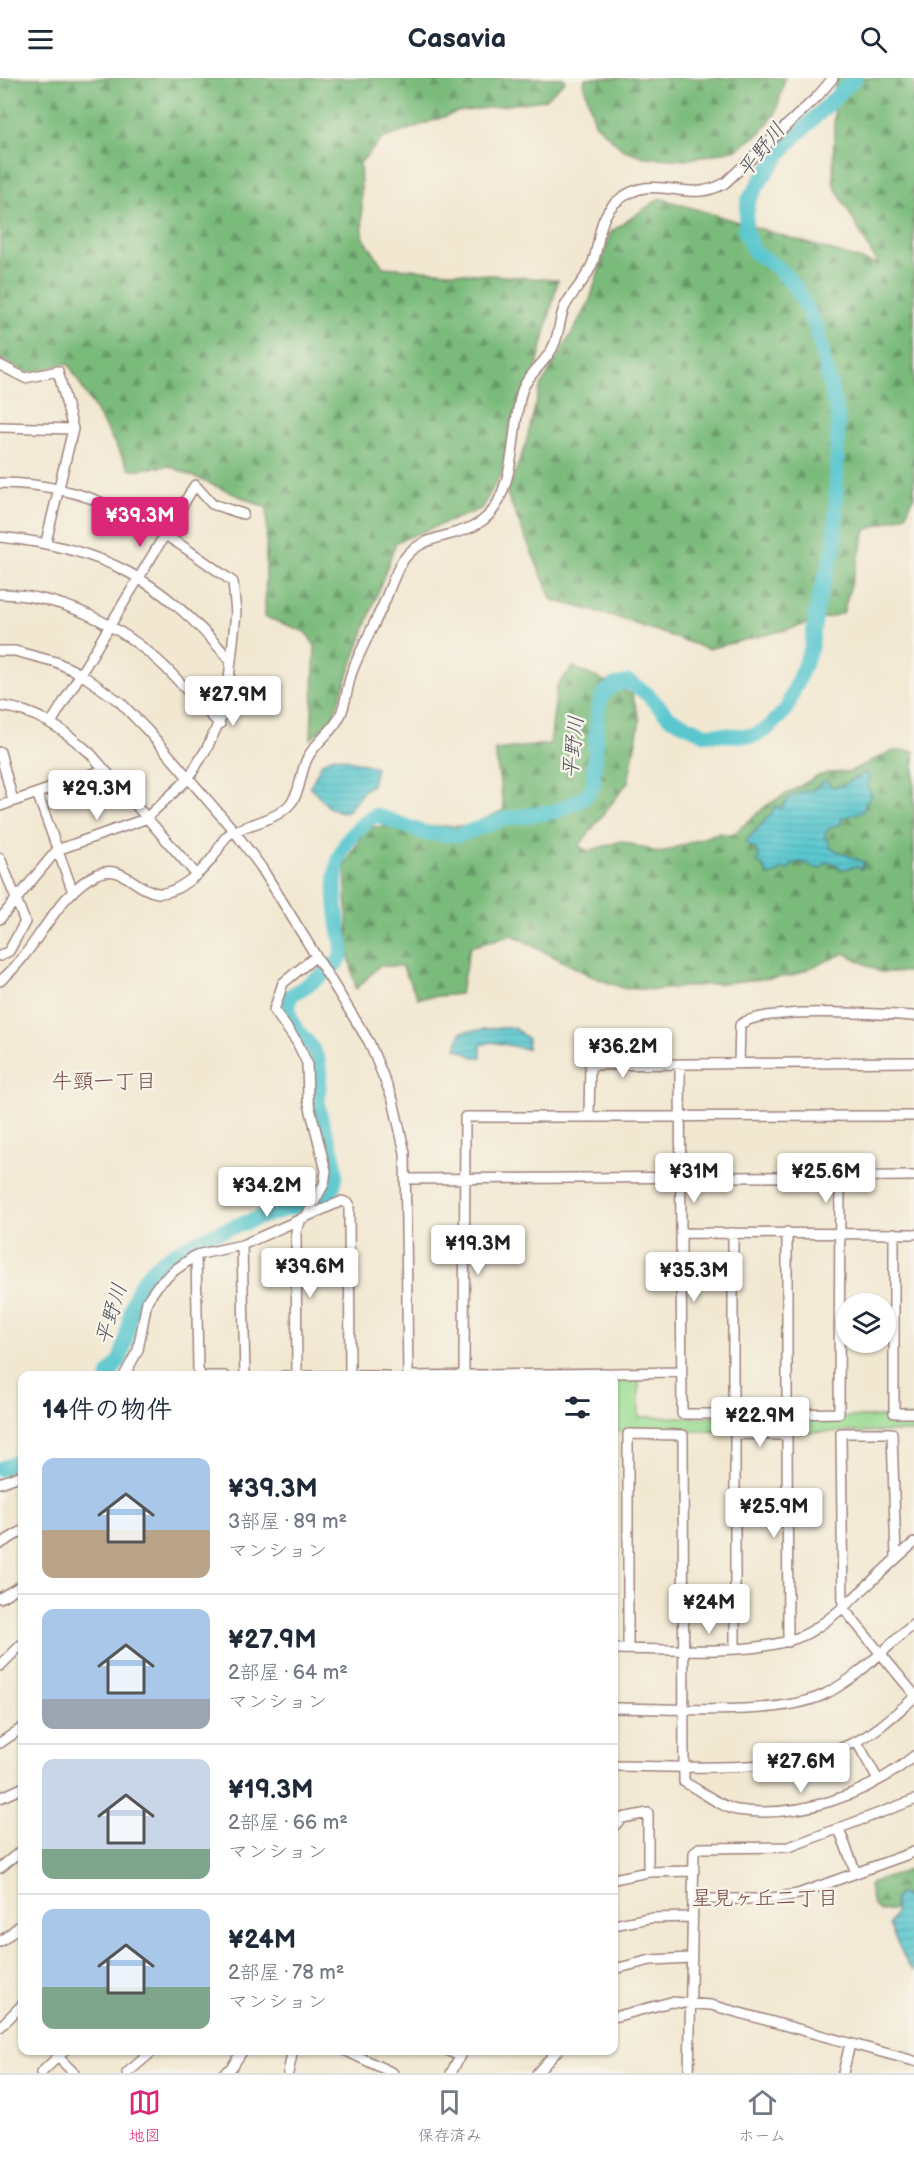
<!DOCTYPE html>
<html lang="ja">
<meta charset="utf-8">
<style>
:root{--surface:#fff;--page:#f2f2f3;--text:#1f2937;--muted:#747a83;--line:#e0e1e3;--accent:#db2777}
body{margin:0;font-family:"Balsamiq Sans","Klee One",sans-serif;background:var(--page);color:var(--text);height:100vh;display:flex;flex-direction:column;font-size:22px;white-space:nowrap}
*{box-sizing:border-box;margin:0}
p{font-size:20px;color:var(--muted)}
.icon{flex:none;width:33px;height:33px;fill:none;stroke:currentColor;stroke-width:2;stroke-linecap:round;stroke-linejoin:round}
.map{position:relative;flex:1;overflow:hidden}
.panel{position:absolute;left:18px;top:1293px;width:600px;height:684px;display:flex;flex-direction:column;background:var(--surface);border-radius:12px;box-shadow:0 2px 4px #0004}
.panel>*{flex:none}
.controls{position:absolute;left:836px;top:1215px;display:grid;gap:12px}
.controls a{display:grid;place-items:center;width:60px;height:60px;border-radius:50%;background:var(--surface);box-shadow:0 2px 4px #0004;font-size:30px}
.price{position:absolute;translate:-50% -51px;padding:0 14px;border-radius:6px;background:#fff;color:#222;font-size:20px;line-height:39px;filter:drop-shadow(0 2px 3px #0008)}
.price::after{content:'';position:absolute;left:50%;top:36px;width:18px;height:14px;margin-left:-9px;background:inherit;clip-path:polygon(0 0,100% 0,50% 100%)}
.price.active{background:var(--accent);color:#fff}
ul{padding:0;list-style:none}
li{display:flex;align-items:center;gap:18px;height:150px;padding:0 24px}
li+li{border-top:2px solid var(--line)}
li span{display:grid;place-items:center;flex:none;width:168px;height:120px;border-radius:12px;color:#555}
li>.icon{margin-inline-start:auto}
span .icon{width:72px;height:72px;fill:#fffc;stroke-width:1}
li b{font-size:26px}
h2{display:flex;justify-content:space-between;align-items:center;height:72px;padding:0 24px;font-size:26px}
header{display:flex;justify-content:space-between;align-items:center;height:78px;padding:0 24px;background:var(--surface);font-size:27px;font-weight:800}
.dock{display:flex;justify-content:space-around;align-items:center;height:84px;border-top:2px solid var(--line);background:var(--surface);font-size:16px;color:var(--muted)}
.dock a{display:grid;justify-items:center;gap:3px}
.dock .active{color:var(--accent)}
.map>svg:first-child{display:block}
.forest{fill:url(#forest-firs);stroke:#626d54;stroke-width:1.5}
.park{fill:#98db92;stroke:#717d5e;stroke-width:1.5}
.water{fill:url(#water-rules);stroke:#52737d;stroke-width:1.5}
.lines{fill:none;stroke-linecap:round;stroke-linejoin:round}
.river{stroke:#5ac7cf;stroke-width:15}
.minor-casing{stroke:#9e847e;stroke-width:12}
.minor{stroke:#fff;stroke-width:9}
.labels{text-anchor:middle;stroke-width:5;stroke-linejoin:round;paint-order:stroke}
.water-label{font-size:21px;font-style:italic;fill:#4f515c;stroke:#f7f3e8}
.neighbourhood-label{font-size:21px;fill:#754c49;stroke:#f7f3e8}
</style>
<header><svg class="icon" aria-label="menu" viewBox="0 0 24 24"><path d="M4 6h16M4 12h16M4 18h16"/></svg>Casavia<svg class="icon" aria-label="search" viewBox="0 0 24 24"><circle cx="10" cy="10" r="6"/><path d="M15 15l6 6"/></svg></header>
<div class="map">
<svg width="914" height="1995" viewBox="0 0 914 1995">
<defs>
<pattern id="forest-firs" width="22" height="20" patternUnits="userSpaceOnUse" patternTransform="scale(1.5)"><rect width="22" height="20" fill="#7abb7c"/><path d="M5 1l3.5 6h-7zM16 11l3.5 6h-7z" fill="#669766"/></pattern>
<pattern id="water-rules" width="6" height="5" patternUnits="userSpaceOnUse" patternTransform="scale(1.5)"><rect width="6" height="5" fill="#5ac7cf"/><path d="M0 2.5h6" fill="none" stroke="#50aab2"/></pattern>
</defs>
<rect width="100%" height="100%" fill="#f7f3e8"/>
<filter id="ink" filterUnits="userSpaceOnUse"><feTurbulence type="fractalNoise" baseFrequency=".0167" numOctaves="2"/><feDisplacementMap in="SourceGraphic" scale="12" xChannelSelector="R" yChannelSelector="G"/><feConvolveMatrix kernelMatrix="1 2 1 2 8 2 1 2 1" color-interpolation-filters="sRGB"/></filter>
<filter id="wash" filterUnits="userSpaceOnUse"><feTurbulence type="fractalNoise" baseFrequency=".008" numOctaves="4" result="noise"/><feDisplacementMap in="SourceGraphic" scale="24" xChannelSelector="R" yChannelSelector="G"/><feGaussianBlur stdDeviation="1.35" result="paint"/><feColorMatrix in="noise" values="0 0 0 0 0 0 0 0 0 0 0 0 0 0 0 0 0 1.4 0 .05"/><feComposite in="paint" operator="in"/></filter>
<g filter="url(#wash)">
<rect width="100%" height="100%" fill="#f2e8d2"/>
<path class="forest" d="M0 0H564L565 3 544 22 457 34 382 61 360 85 363 159 383 189 558 202 536 292 510 347 502 394 481 431 396 464 333 639 311 661 315 568 306 554 265 539 267 430 169 388 130 392 68 285 28 295 0 281Z
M585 0H785L776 35 760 55 737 71 686 82 645 79 622 71 595 45 584 7Z
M835 0H914V417L906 437 866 452 843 535 793 550 708 571 613 538 552 522 507 416 525 368 540 310 589 225 611 154 660 120 878 187 833 105Z
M573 589 632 616 640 642 628 704 579 768 588 773 622 763 659 775 718 755 732 757 767 727 816 699 828 695 849 694 892 673H914V894H880L845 875 791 898 656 912 623 910 591 898 513 857 470 869 460 916 418 920 402 888H379L356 911 349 878 345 788 366 749 469 748 504 732 495 672 550 666 557 608Z
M912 1791H914V1834L903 1825 891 1832 880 1833 873 1827 869 1808 873 1804Z"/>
<path class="park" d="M614 1301H639V1339H914V1354L614 1353Z"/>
<path class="water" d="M334 678 376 689 372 707 365 711 348 733C327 737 324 720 310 709L322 685Z
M863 696 870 698 867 709 872 717 865 725 864 733 842 740 841 746 828 751 824 760 828 761 830 770 864 784 861 791 857 788 839 792 838 787 828 784 819 791 801 784 791 787 789 792 782 790 779 795 768 798 764 789 757 784 759 779 756 772 745 764 772 735 775 728 782 730C789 714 800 716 814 711 820 709 820 704 826 702L832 709 843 707Z
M495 950H514L528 961 527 971 492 964 481 967V979H474L456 970 461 954Z
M899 1815 905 1817 914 1830V1893L908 1887 889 1847 895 1835 894 1822Z"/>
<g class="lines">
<path class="river" d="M108 1298C112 1292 119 1285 121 1279 130 1255 128 1227 142 1204 170 1159 279 1136 329 1117 346 1090 325 1061 319 1033 316 1018 322 1001 319 987 313 956 282 955 290 918 302 910 332 893 339 882 345 873 341 861 339 851 332 803 330 764 376 737L425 755 459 757 504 741 557 733 584 720 593 708 598 632 603 616 614 607 629 604 646 615 670 640 705 656 753 658 767 651 786 632 811 570 818 523 835 467 838 339 815 247 795 208 777 189 754 174 745 153 748 123 763 99 788 66 855 0
M0 1391 22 1381"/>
</g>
</g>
<g filter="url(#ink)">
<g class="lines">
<g class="minor-casing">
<path id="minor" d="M0 287 25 300 58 293 73 351 46 464
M0 349 73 351
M0 405C95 405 159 450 233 504L236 535 226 629 207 670 188 701 145 741 57 772 0 841
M0 459C106 470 161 502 230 582
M0 516C62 517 121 547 165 589 184 608 200 628 220 646
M0 573H15L56 584 81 596 120 624 148 653 235 754 261 789 369 964 393 1022 405 1075 408 1298
M0 628C36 632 63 651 90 675L196 796
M51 645 195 407 212 426 243 436
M0 674 13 723
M37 715 73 814
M0 728 103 692
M0 780 25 844 9 873 0 878
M0 903C36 875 55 816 97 796 123 785 135 812 158 815 176 817 203 793 213 779 218 773 221 764 226 759 238 747 274 745 290 726 301 714 300 695 307 681 315 664 333 654 340 638 347 623 347 606 353 591 362 569 374 547 384 525 390 511 395 493 404 481 427 448 479 466 499 422 516 385 512 352 521 316 525 299 544 286 552 271 559 259 559 243 564 230 572 213 587 202 593 184 601 162 597 141 616 124 656 90 684 129 725 105L817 19 833 0
M739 986 740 947C760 928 882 936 914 938
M680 987 682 1336H733V1155
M589 1038 590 987 914 984
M407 1101 914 1098
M307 1137 324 1106 326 1093 308 1022 307 985 297 964 274 932 283 905 316 878
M787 1154V1336L839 1335 840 1098
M681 1155 914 1156
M894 1155V1335H914
M242 1167 245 1298
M196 1177 198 1292 201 1298
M297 1297 296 1153 302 1140
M464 1297 465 1039 914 1038
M124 1298 138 1272 147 1223 158 1207 175 1192 196 1177 242 1167 342 1123 349 1126 350 1297
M208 1298H225
M283 1298H386
M410 1298 681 1294
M0 1405 22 1397
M0 1466 22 1453
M896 1480 892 1355H841L843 1530 914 1616
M0 1520 22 1507
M735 1570V1356L787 1357 788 1564
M614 1571C665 1571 771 1580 813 1552 850 1528 880 1493 914 1465
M628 1571V1356L683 1357 684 1704C698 1711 723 1730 737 1732 799 1741 867 1717 914 1678
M0 1588 22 1566
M614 1630C669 1630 776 1639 823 1617 857 1601 885 1570 914 1546
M857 1664 878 1702
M0 1665 22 1650
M614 1688C691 1688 784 1698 855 1664 877 1654 896 1635 914 1620
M0 1720 22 1710
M614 1748 622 1740 648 1735V1794
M839 1751 856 1795
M0 1790 22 1772
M614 1801 648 1794 694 1793
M694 1821H765L798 1816 914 1774
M614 1847 649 1840 693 1839
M0 1864 22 1846
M614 1891 651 1882 691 1880
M614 1939 671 1924 711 1927 914 1983
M0 1949 22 1927
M344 1972 393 1995
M447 1972 459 1978
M58 1979 74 1995
M41 1995 65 1972
M127 1995 154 1972
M224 1995 232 1989 243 1972
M288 1995 293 1972
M451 1995 463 1972
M537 1995 558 1972
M689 1995 694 1775 699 1770 789 1769 914 1722
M843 1995 850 1966"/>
</g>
<use href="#minor" class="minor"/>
</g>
</g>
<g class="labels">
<g class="water-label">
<text transform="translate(761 72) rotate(-52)" y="7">平野川</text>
<text transform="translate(573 669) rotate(-84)" y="7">平野川</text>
<text transform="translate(111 1236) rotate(-73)" y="7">平野川</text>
</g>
<g class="neighbourhood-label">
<text x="104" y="1010">牛頸一丁目</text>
<text x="765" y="1827">星見ヶ丘二丁目</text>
</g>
</g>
</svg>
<div class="controls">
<a><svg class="icon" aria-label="layers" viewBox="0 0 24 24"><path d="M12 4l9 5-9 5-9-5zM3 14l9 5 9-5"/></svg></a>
</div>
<b class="price active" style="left:140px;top:470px">¥39.3M</b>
<b class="price" style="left:233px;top:649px">¥27.9M</b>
<b class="price" style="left:97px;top:743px">¥29.3M</b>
<b class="price" style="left:623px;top:1001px">¥36.2M</b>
<b class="price" style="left:694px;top:1126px">¥31M</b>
<b class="price" style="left:826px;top:1126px">¥25.6M</b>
<b class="price" style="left:267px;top:1140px">¥34.2M</b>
<b class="price" style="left:478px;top:1198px">¥19.3M</b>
<b class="price" style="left:310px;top:1221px">¥39.6M</b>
<b class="price" style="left:694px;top:1225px">¥35.3M</b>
<b class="price" style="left:760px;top:1370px">¥22.9M</b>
<b class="price" style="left:774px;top:1461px">¥25.9M</b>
<b class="price" style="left:709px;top:1557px">¥24M</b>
<b class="price" style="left:801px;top:1716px">¥27.6M</b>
<section class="panel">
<h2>14件の物件<svg class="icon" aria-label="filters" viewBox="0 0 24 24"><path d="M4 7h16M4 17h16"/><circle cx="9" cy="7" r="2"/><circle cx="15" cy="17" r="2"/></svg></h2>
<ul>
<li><span style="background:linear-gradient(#a9c7e8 60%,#b9a48a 0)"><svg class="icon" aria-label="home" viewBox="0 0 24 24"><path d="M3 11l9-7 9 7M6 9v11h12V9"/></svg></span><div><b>¥39.3M</b><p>3部屋 · 89 m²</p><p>マンション</p></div></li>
<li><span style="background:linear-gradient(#a9c7e8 75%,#9aa5b1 0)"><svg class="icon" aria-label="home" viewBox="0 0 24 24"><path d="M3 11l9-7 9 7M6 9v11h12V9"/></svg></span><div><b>¥27.9M</b><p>2部屋 · 64 m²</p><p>マンション</p></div></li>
<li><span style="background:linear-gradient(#c9d6e8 75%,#7fa58c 0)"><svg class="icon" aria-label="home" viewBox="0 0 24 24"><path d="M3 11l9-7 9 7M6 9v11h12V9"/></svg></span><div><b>¥19.3M</b><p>2部屋 · 66 m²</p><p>マンション</p></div></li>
<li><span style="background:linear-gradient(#a9c7e8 65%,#7fa58c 0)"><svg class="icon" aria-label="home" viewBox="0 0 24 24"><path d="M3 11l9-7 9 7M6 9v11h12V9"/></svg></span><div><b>¥24M</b><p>2部屋 · 78 m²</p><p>マンション</p></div></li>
</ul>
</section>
</div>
<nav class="dock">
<a class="active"><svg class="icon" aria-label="map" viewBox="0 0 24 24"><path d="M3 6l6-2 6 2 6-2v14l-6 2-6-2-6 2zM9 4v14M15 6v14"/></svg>地図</a>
<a><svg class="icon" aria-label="saved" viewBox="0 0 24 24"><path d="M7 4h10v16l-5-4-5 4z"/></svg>保存済み</a>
<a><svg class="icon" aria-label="home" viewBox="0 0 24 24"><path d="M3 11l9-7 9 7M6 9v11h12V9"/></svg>ホーム</a>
</nav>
